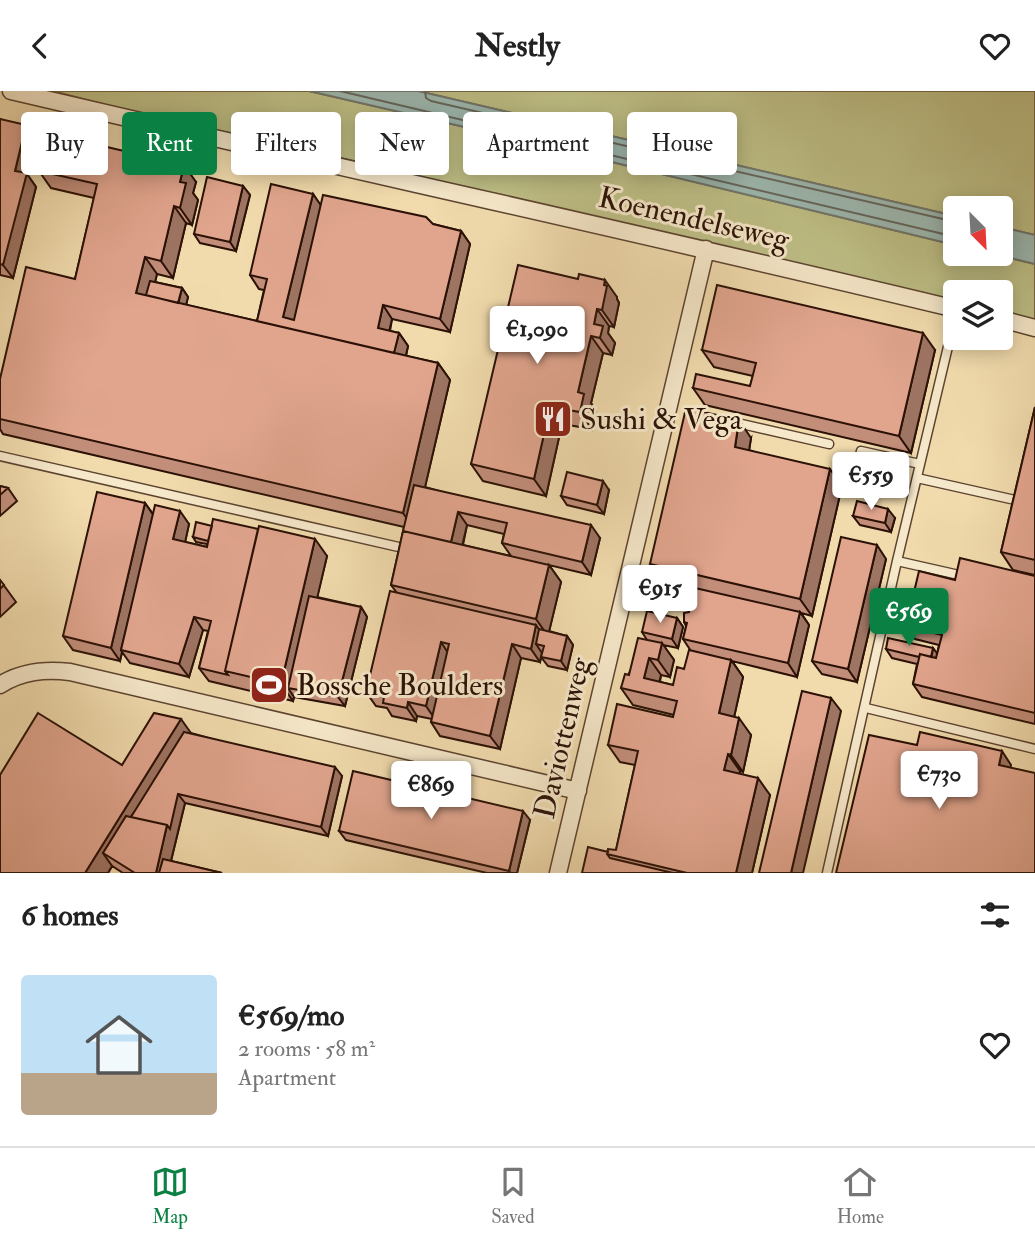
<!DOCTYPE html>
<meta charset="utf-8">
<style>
:root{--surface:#fff;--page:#f2f2f2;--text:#222;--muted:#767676;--line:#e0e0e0;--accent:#0b8043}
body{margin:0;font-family:"IM FELL Double Pica",serif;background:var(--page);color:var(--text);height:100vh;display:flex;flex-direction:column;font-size:26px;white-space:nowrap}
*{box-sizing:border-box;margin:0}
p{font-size:23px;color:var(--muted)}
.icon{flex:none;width:38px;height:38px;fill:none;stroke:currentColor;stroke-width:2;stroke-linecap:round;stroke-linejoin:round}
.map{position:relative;height:782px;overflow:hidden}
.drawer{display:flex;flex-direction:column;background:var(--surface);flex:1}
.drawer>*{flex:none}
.hud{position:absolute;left:21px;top:21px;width:994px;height:63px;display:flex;gap:14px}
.needle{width:46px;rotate:156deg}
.fabs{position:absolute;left:943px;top:105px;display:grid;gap:14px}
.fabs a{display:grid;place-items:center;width:70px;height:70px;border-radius:7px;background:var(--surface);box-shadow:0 4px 18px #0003;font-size:35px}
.price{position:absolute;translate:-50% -60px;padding:0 16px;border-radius:7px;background:#fff;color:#222;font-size:23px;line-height:46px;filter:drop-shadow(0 2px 4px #0008)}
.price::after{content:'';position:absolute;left:50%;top:42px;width:21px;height:16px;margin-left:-10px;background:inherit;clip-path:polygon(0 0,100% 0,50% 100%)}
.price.on{background:var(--accent);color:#fff}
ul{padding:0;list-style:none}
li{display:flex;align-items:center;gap:21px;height:175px;padding:0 21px}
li+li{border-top:2px solid var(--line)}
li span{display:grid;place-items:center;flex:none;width:196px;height:140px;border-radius:7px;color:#555}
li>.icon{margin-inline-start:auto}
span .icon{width:84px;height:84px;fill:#fffc;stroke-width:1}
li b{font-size:30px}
h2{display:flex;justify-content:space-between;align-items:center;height:84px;padding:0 21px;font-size:30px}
.tag{padding:0 24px;border-radius:7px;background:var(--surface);box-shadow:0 4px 18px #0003;font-size:24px;line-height:63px}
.tag.on{background:var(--accent);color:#fff}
header{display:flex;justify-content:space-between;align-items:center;height:91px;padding:0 21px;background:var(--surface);font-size:32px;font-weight:700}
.tab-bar{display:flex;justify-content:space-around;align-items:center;height:98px;border-top:2px solid var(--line);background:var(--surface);font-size:19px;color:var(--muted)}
.tab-bar a{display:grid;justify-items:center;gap:4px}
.tab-bar .on{color:var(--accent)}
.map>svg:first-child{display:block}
.green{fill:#bebf86;stroke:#746846;stroke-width:2}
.water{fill:#9cb9b2;stroke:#6f766d;stroke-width:2}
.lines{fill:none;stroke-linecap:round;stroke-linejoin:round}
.shore{stroke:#64655c;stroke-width:2}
.lane-casing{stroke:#5c4430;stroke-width:11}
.street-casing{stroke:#5c4430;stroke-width:19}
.lane{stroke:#f6e8ca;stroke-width:8}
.street{stroke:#f6e8ca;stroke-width:16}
.wall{fill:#c28e7a;stroke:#2b1106;stroke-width:2;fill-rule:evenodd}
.shaded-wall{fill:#9e7463;stroke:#2b1106;stroke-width:2}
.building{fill:#e1a58e;stroke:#2b1106;stroke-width:2}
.labels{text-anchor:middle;stroke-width:6;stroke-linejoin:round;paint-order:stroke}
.street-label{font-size:30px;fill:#2b1106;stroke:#f6e8ca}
.poi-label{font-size:30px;fill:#2b1106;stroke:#f6e8ca;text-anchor:start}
</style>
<header><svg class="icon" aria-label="back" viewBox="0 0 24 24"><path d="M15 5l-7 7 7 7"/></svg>Nestly<svg class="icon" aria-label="heart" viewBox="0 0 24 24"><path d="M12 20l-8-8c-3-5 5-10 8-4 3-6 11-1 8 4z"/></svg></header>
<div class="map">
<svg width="1035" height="782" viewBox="0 0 1035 782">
<rect width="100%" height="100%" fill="#f1dbad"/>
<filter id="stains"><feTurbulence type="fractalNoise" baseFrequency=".00286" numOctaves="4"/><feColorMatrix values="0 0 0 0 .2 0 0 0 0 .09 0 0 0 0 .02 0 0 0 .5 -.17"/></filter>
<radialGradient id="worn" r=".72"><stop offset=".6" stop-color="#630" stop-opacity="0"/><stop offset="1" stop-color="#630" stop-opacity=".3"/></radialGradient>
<path class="green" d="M53 0H309L525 50 955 154 956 163H994L1035 173V229L1001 221V201H956L955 210 271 51 132 21Z
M418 0H1035V144L1001 136V117H956L955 125Z"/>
<path class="water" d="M309 0H418L955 125V154L525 50Z
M1001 136 1035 144V173L994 163H1001Z"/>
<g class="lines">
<path class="shore" d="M340 0 956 146
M425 0 426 7 431 10 956 131"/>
<g class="lane-casing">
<path id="lane" d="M733 331 829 353
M0 365 403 457
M917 387 1015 409
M854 391 861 360 920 373
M897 470 956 222
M866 617 1035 658
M827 782 897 470 959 484"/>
</g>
<g class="street-casing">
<path id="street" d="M11 0C326 74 641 142 956 218
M1001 228 1035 237
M0 594C22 580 45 578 70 581L578 700
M558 782 706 158"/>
</g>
<use href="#lane" class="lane"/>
<use href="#street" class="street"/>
</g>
<path class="wall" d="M0 28 35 47 27 83 36 96 13 187 0 184Z
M39 80 196 91 193 102 198 109 192 134 186 132 173 187 157 183 155 191 182 197 188 206 186 214 257 230 264 199 259 198 250 184 313 103 321 115 433 133 461 140 470 153 450 241 392 228 390 240 399 242 408 255 406 265 438 272 450 289 425 396 600 447 591 484 549 474 561 491 549 540 567 545 573 554 567 579 548 575 541 566 542 562 540 571 521 567 500 658 440 645 431 631 432 628 417 625 416 630 392 625 387 617 376 615 366 601 397 502 391 494 404 436 3 343 0 338V288L75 188 94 107 51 97ZM467 434 504 443 502 452 511 465 463 454Z
M243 95 250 104 236 160 200 152 194 143Z
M578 188 617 206V208L619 212 614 236 609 235 608 242 615 252 612 264 603 262 591 312 596 320 592 338 562 333 546 405 483 390 471 373Z
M702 259H935L911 362 705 314 693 297 750 295 753 285 714 276Z
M1035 316V484L1013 479 1001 461Z
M751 347 749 359 842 395 812 525 801 522 809 534 797 586 732 570 743 586 734 626 751 644 743 681 740 680 739 683 770 704 752 782H582L608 761 616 759 635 674 620 671 608 654 673 626 674 624 633 614 621 597 647 549 642 541 677 527 683 536 678 557 663 554 674 569 670 586 661 584 660 591 673 594 684 578 691 560 683 548 686 535 684 531 689 521 695 498 662 490 650 473Z
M0 395 8 397 17 410 0 425Z
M609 399 604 423 567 414 561 405Z
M145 412 153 423 189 433 185 451 207 456V453L196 451 193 446 327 465 317 506 361 516 367 526 345 615 294 606 293 610 209 590 199 577 208 540 203 539 189 586 130 572 122 561 120 570 73 559 63 545Z
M853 425 895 427 891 441 860 434Z
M886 468 857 591 822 583 812 570Z
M1035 485V633L922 606 913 593 917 573 892 567 886 558 933 557 937 563 939 554 915 548 906 535 955 489Z
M0 489 16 511 0 526Z
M191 642 342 685 328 745 185 712 171 770 222 782H123L112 775 108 782H0L122 674Z
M530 729 517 782H487L346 749 339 740Z"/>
<path class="shaded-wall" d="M26 34 35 47 27 83 36 96 13 187 3 174 15 80Z
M184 74 196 91 193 102 198 109 192 134 180 117V91Z
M243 95 250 104 236 160 230 151Z
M313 103 322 116 292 240 283 226Z
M174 115 186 132 173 187 161 170Z
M461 140 470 153 450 241 440 228Z
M145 166 157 183 150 212 136 202Z
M605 189 617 206V208L619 212 614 236 602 219Z
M182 197 188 206 183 227 177 218Z
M383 214 392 228 387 250 378 237Z
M597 218 609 235 608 242 615 252 612 264 600 247 594 233Z
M399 242 408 255 403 278 393 265Z
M923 242 935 259 911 362 899 345Z
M591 245 603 262 591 312 596 320 592 338 580 321 578 301Z
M438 272 450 289 415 439 403 422Z
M550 316 562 333 546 405 534 388Z
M739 329 751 347 747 373 735 356Z
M830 378 842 395 812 525 800 508Z
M603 390 609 399 604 423 597 414Z
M145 412 154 425 121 559 122 561 120 570 111 557Z
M888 418 895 427 891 441 885 432Z
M180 420 189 433 183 461 173 448Z
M458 421 467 434 460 464 451 451Z
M591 434 600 447 591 484 582 471Z
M315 448 327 465 296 598 288 597 294 606 293 610 281 593Z
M877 454 886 468 857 591 848 578Z
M549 474 561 491 548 545 536 528Z
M361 516 367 526 345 615 338 606Z
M800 521 809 534 797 586 788 572Z
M194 526 203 539 189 586 179 573Z
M677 527 683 536 678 557 672 548Z
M536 534 545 547 536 553 542 562 540 571 531 558Z
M567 545 573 554 567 579 561 570Z
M441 551 450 565 435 628 426 615Z
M662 552 674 569 670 586 658 569Z
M512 553 521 567 500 658 490 645Z
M933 557 940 566 931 568Z
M649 567 661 584 656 604 644 587Z
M731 569 743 586 731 640 719 622Z
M831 607 841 620 803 782H791Z
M408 611 417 625 416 630 407 617Z
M739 627 751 644 743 681 731 664Z
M181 628 193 645 103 762 112 775 108 782H85Z
M1002 660 1011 674 1008 687 999 674Z
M728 663 740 680 736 696 724 679Z
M335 676 342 685 328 745 321 736Z
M758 687 770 704 752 782H736Z
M178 703 185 712 168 782H156L167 734Z
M523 720 530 729 517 782H511L509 780Z"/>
<path class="building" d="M0 28 26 34 15 80 27 82 3 174 0 173Z
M47 42 184 74 180 91 186 92 180 117 174 115 161 170 145 166 136 202 438 272 403 422 0 328V288L26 176 75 188 97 93 39 80Z
M207 86 243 95 230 151 194 143Z
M271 93 313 103 283 226 294 229 323 104 426 126 433 133 461 140 440 228 383 214 378 237 399 242 394 262 257 230 267 188 250 184Z
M518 174 578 188 579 183 605 189 604 194 607 195 602 219 597 218 594 233 603 235 600 247 591 245 578 301 584 303 580 321 550 316 534 388 471 373Z
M150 190 182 197 178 212 146 204Z
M717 194 923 242 899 345 693 297 696 283 750 295 756 272 702 259Z
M1035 316V469L1001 461Z
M686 317 739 329 735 356 830 378 800 508 650 473Z
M567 381 603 390 597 414 561 405Z
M414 394 591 434 582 471 502 452 507 432 458 421 451 451 403 440Z
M0 395 8 397 0 404Z
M97 401 145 412 111 557 63 545Z
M857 410 888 418 885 432 853 425Z
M155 414 180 420 173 448 207 456 213 428 258 438 225 580 228 584 199 577 211 530 194 526 179 573 121 559Z
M196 431 212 435 208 450 193 446Z
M259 435 315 448 281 593 225 580Z
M403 440 549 474 536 528 391 494Z
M841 446 877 454 848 578 812 570Z
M960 467 1035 485V622L913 593 920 563 936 567 942 544 906 535 919 480 955 489Z
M0 489 4 494 0 498Z
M695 497 800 521 788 572 683 548 687 532 684 531V522L689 521Z
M390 500 536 534 531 558 512 553 490 645 431 631 449 553 441 551 426 615 408 611 407 617 383 612 384 606 366 601Z
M309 505 361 516 338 606 288 597Z
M647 520 677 527 672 548 642 541Z
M539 538 567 545 561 570 541 566 544 555 536 553Z
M638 547 662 552 658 569 649 567 644 587 673 594 677 576 684 578 689 559 731 569 719 622 739 627 731 664 728 663 724 679 758 687 736 782H687L607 763 608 758 616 759 638 660 608 654 617 613 673 626 677 610 621 597 625 583 629 584Z
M888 547 933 557 931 566 920 563 919 566 886 558Z
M802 600 831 607 791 782H759Z
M38 622 122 674 154 622 181 628 85 782H0V684Z
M184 641 335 676 321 736 178 703 170 738 167 734 131 726Z
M920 641 1002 660 999 674 1035 682V782H836L869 644 917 654Z
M353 680 523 720 509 780 339 740Z
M126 725 167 734 156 782H135L103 762Z
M588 756 608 761 607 763 610 767 673 782H582Z
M163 768 222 782H159Z"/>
<defs>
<g id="restaurant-square" transform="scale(2.0125)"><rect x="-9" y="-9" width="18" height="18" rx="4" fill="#8f2418" stroke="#f6e8ca"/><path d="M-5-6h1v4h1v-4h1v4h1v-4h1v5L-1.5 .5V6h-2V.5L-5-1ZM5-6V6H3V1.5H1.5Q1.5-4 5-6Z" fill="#fff"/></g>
<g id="stadium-square" transform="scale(2.0125)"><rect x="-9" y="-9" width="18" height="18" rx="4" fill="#8f2418" stroke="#f6e8ca"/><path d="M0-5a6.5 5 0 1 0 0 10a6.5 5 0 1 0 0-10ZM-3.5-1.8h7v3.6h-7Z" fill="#fff"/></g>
</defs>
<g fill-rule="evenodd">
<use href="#restaurant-square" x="553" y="328"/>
<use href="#stadium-square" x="269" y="594"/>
</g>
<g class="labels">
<g class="street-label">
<text transform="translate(694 127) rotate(13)" y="10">Koenendelseweg</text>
<text transform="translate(562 647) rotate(-77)" y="10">Daviottenweg</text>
</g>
<g class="poi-label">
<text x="580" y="338">Sushi &amp; Vega</text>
<text x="296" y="604">Bossche Boulders</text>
</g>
</g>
<rect width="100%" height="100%" filter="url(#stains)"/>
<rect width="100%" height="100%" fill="url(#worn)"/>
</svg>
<div class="fabs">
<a><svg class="needle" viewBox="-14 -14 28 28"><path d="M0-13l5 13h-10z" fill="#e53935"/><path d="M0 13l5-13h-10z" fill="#767676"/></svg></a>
<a><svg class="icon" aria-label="layers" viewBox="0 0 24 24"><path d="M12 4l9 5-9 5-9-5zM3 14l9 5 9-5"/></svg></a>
</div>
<b class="price" style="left:537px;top:275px">€1,090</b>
<b class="price" style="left:871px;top:421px">€559</b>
<b class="price" style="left:660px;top:534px">€915</b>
<b class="price on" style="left:909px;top:557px">€569</b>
<b class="price" style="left:939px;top:720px">€730</b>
<b class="price" style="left:431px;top:730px">€869</b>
<div class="hud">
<a class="tag">Buy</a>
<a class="tag on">Rent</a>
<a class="tag">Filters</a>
<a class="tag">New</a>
<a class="tag">Apartment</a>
<a class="tag">House</a>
</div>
</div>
<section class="drawer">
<h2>6 homes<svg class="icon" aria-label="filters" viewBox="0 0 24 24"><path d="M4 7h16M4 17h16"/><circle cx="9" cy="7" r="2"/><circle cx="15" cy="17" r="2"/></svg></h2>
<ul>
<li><span style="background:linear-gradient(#bfe0f5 70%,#b9a48a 0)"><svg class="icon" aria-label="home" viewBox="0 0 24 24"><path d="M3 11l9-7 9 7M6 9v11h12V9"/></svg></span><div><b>€569/mo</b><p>2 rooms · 58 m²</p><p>Apartment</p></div><svg class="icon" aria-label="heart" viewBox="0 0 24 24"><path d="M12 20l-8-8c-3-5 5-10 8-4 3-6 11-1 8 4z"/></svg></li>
</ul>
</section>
<nav class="tab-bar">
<a class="on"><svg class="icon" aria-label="map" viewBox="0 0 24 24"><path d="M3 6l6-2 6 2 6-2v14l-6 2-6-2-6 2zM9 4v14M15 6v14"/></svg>Map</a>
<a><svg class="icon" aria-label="saved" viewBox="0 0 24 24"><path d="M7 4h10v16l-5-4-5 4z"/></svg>Saved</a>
<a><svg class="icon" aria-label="home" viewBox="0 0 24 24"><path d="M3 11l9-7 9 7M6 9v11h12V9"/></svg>Home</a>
</nav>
